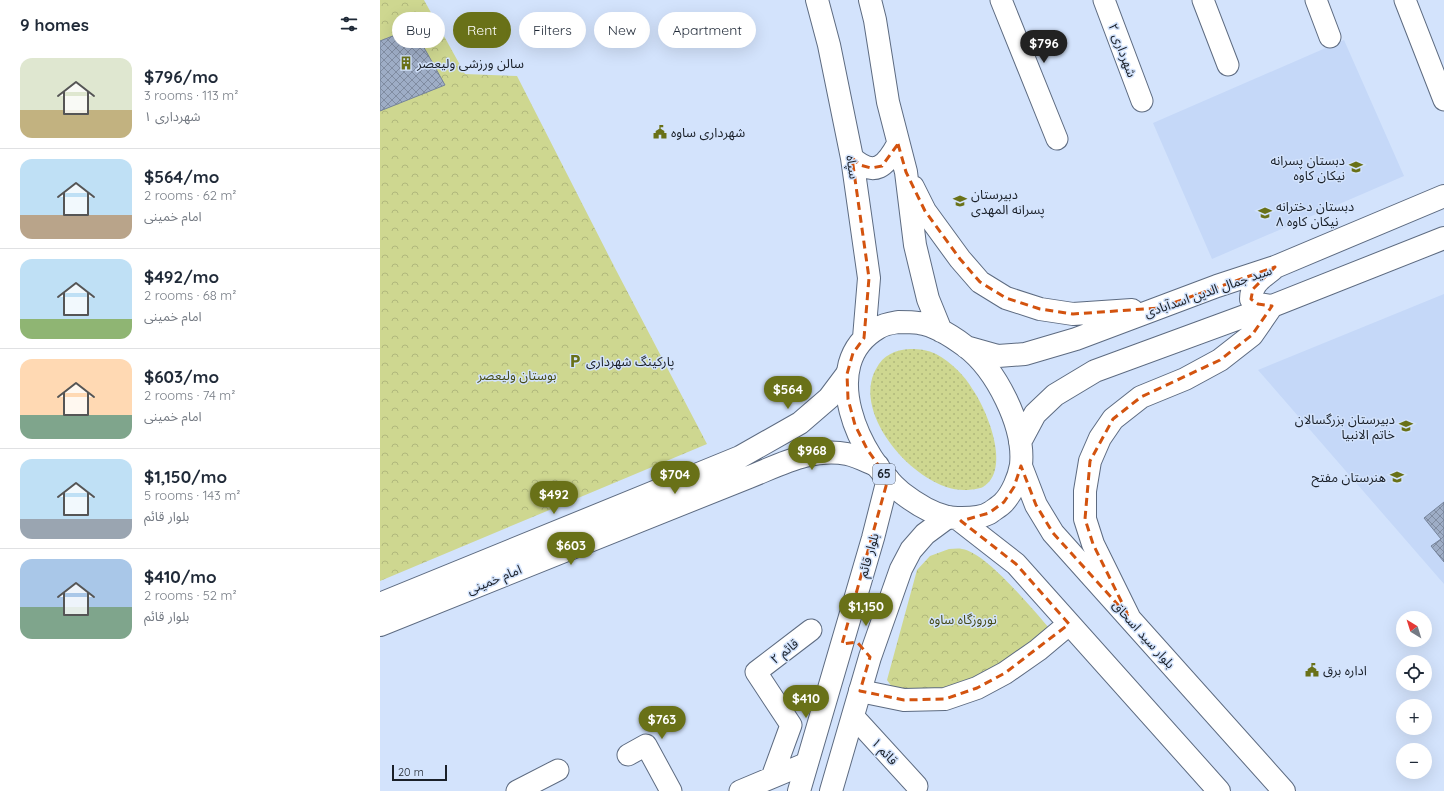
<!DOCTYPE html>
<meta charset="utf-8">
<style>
:root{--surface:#fff;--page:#f2f2f3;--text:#1f2937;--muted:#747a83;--line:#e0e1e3;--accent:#697118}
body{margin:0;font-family:Quicksand,"Noto Sans Arabic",sans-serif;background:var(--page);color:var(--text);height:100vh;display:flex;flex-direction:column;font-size:15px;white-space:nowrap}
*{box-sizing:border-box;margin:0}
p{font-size:13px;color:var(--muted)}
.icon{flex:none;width:22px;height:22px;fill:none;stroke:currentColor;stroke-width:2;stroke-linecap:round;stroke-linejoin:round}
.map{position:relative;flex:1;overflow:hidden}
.details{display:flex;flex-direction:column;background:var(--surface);width:380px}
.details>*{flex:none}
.hud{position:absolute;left:12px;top:12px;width:380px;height:36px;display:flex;gap:8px}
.needle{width:26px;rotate:322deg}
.tools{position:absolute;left:1016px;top:611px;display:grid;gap:8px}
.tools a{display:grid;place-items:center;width:36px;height:36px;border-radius:50%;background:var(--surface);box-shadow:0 4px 16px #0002;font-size:20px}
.scale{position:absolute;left:12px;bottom:10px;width:55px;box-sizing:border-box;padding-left:4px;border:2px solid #1a2029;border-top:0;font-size:11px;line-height:14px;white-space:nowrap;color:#1a2029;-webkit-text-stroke:3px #d3e3fc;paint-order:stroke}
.price{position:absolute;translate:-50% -34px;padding:0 9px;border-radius:14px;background:var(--accent);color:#fff;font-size:13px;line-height:26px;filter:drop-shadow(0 1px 2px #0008)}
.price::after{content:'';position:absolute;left:50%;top:24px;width:12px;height:9px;margin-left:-6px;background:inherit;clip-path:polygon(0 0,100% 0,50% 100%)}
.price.on{background:#222;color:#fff}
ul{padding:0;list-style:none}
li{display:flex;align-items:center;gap:12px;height:100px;padding:0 20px}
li+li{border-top:1px solid var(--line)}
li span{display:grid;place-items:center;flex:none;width:112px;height:80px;border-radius:12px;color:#555}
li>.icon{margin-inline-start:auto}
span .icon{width:48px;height:48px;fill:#fffc;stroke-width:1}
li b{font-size:17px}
h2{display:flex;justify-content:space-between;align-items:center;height:48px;padding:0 20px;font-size:17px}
.chip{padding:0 14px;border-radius:18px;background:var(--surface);box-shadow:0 4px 16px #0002;font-size:14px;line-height:36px}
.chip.on{background:var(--accent);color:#fff}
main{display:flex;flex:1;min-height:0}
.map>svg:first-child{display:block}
.built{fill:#c5d8f8}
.grass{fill:url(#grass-dots)}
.park{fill:url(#park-crowns)}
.building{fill:url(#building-cross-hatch);stroke:#75839a}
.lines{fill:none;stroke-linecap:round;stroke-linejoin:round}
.minor-casing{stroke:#5d6b81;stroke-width:23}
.tertiary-casing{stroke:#5d6b81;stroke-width:24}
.secondary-casing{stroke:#5d6b81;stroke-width:24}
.primary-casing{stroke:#5d6b81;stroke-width:24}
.minor{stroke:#fff;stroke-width:21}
.tertiary{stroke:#fff;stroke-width:22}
.secondary{stroke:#fff;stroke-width:22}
.primary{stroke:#fff;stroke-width:22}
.marked{fill:none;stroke:#d3530f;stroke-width:3;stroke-dasharray:8 5;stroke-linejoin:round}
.labels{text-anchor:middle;stroke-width:3;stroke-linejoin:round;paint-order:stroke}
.shield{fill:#d3e3fc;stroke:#525a68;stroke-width:1}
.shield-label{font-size:12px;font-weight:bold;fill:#1a2029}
.street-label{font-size:13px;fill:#1a2029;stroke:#d3e3fc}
.poi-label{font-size:13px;fill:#1a2029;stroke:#d3e3fc;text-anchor:start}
.park-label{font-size:13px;fill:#464b16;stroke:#d3e3fc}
</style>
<main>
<section class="details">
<h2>9 homes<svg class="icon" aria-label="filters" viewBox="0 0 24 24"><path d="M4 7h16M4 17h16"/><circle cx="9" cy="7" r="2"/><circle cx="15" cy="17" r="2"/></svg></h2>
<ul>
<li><span style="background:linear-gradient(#dfe7d0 65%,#c2b280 0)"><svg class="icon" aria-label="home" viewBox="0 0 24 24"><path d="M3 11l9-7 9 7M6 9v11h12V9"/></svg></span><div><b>$796/mo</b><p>3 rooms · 113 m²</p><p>شهرداری ۱</p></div></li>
<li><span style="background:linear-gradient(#bfe0f5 70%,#b9a48a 0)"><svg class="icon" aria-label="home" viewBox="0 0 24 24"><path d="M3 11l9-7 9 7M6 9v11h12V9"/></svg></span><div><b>$564/mo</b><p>2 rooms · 62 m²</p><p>امام خمینی</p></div></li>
<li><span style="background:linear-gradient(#bfe0f5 75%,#8fb573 0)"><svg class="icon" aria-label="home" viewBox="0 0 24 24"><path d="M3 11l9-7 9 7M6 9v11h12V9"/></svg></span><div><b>$492/mo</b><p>2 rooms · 68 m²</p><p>امام خمینی</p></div></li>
<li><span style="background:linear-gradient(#ffd9b3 70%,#7fa58c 0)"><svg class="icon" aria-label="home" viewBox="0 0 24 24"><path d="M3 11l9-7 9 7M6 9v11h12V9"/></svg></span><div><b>$603/mo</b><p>2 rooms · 74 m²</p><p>امام خمینی</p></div></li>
<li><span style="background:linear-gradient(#bfe0f5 75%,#9aa5b1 0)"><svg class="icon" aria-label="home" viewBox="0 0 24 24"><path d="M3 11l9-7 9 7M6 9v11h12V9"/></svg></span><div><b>$1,150/mo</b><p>5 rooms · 143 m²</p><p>بلوار قائم</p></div></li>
<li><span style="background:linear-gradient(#a9c7e8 60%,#7fa58c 0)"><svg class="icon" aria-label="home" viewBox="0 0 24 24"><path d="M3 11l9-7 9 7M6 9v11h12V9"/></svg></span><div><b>$410/mo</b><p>2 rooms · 52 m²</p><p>بلوار قائم</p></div></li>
</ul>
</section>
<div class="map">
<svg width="1064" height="791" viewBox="0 0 1064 791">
<defs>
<pattern id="grass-dots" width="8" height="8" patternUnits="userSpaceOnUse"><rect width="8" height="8" fill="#ced790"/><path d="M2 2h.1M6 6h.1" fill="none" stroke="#b0b87c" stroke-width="1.8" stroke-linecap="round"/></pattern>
<pattern id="park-crowns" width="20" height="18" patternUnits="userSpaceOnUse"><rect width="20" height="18" fill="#ced790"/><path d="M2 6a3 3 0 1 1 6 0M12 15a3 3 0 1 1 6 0" fill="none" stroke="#b0b87c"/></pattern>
<pattern id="building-cross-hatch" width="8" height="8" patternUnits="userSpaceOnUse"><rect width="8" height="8" fill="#9eadc6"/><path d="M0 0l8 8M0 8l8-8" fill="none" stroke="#808ca1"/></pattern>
</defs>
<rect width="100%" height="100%" fill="#d3e3fc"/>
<path class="built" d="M964 40 1024 176 832 259 773 123Z
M1064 294V584L878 370Z"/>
<path class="grass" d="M530 349C540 349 548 350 556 354 571 362 585 376 593 390 607 410 632 470 603 487 599 489 590 490 586 490 539 492 470 415 496 369 503 355 515 350 530 349Z"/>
<path class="park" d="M0 0H44L85 74 137 76 236 270 327 444 0 581Z
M569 549C573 549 578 548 582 549 606 552 654 611 671 630L628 661 590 682 552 690 515 691 507 680 537 570 550 556Z"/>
<path class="building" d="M33 28 65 85 0 111V41Z
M1064 502V562L1051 546 1061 539 1044 518Z"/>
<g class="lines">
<g class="minor-casing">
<path id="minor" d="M621 0 677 139
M724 0 762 101
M823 0 848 65
M936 0 950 37
M1025 0 1064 100
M473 716 537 786
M248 755 266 745 291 791
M392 777 411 725 376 672 431 630
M137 791 178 770
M360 791 427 763"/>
</g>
<g class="tertiary-casing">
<path id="tertiary" d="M419 791 493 538 508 479
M451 791 490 657 521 569 531 550 545 534 568 517"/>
</g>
<g class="secondary-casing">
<path id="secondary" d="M0 604 360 457 420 423 449 398 467 374
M0 625 369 477C400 465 432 447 467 454 477 456 488 462 498 466"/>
</g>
<g class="primary-casing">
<path id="primary" d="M437 0 449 45 472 158 489 278 484 338
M490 0 495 20 508 102 526 172 535 245 548 299 561 331
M472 158C495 178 506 166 518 144
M533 187 545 211 580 259 600 282 626 298 660 309 693 314 752 310
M518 322C525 322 533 322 539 323 554 325 573 337 585 346 616 369 645 426 641 465 639 477 632 494 623 503 620 506 615 509 611 512 604 517 591 518 582 518 577 518 572 518 567 517 551 513 535 503 522 493 479 458 436 364 498 328 504 324 512 323 518 322Z
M586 347 618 356 645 354 696 339 837 286 895 267 1064 196
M640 442 655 414 675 395 715 371 892 306 1064 238
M641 466 656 505 673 533 904 791
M577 518 636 564 839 791
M749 617 713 544 705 519V491L710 461 720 438 733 419 761 397 805 379 840 360 872 335 892 306 878 304 871 299C871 284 882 278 893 269
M480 691 524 700 565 699 597 688 625 673 658 650 689 624"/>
</g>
<use href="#minor" class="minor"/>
<use href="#tertiary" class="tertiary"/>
<use href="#secondary" class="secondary"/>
<use href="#primary" class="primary"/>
</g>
<path class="marked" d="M518 144 526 172 545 211 580 259 600 282 626 298 660 309 693 314 779 308 895 267 873 289 871 299 878 304 892 306 872 335 840 360 761 397 733 419 710 461 705 519 713 544 749 617 673 533 656 505 641 466 634 487 624 502 609 513 581 521 636 564 689 624 625 673 597 688 565 699 524 700 480 691 490 657 477 642 462 644 508 479 487 449 475 425 468 399 467 374 473 353 484 338 489 278 472 158 480 165 491 168 502 166Z"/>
<defs>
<g id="building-bare" transform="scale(1.08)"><path d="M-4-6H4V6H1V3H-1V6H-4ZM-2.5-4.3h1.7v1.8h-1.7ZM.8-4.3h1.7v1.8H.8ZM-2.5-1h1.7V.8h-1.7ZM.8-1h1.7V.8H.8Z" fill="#697118" stroke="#d3e3fc" stroke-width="2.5" paint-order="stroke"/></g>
<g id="civic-bare" transform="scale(1.08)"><path d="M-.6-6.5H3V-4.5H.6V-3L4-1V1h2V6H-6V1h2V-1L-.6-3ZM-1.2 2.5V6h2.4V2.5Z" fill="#697118" stroke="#d3e3fc" stroke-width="2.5" paint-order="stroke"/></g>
<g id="school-bare" transform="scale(1.08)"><path d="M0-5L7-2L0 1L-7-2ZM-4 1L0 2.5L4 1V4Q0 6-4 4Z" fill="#697118" stroke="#d3e3fc" stroke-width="2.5" paint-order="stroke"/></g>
<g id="parking-bare" transform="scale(1.08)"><path d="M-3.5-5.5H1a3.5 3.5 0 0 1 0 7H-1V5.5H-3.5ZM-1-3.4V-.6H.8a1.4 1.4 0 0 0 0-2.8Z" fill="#697118" stroke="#d3e3fc" stroke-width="2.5" paint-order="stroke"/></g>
</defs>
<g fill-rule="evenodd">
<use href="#building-bare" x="26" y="63"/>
<use href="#civic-bare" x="280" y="132"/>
<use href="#school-bare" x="976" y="167"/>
<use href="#school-bare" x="580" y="201"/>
<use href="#school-bare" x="885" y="213"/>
<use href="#parking-bare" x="195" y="361"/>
<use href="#school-bare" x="1026" y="426"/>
<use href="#school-bare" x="1017" y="477"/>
<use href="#civic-bare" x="932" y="670"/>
</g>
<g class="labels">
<rect class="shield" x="493" y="464" width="22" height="20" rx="3"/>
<g class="shield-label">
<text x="504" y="478">65</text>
</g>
<g class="street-label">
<text transform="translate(743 50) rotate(69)" y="5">شهرداری ۲</text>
<text transform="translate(473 167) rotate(81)" y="5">سپاه</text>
<text transform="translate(828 291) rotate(-19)" y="5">سید جمال الدین اسدآبادی</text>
<text transform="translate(488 555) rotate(-74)" y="5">بلوار قائم</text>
<text transform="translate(114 579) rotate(-22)" y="5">امام خمینی</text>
<text transform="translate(764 634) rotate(48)" y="5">بلوار سید اسحاق</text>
<text transform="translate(404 651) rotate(-38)" y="5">قائم ۲</text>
<text transform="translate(505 751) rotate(47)" y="5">قائم ۱</text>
</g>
<g class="poi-label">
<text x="37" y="68">سالن ورزشی ولیعصر</text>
<text x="291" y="137">شهرداری ساوه</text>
<text x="965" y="165" text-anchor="end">دبستان پسرانه<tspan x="965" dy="15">نیکان کاوه</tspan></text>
<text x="591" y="199">دبیرستان<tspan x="591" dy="15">پسرانه المهدی</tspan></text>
<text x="896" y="211">دبستان دخترانه<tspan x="896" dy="15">نیکان کاوه ۸</tspan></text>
<text x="206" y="366">پارکینگ شهرداری</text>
<text x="1015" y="424" text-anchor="end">دبیرستان بزرگسالان<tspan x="1015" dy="15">خاتم الانبیا</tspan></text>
<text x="1006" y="482" text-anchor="end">هنرستان مفتح</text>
<text x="943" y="675">اداره برق</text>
</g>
<g class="park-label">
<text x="137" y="380">بوستان ولیعصر</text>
<text x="583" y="624">نوروزگاه ساوه</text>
</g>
</g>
</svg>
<div class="tools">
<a><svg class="needle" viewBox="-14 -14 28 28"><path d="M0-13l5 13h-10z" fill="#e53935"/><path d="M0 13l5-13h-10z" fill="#747a83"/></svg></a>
<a><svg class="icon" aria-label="locate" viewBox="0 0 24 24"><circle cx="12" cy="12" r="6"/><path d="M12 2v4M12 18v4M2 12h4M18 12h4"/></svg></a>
<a>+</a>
<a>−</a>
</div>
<div class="scale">20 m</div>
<b class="price on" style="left:664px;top:64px">$796</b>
<b class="price" style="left:408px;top:410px">$564</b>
<b class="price" style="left:432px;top:471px">$968</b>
<b class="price" style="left:295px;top:495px">$704</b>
<b class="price" style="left:174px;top:515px">$492</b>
<b class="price" style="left:191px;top:566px">$603</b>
<b class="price" style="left:486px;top:627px">$1,150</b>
<b class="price" style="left:426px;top:719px">$410</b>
<b class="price" style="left:282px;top:740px">$763</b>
<div class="hud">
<a class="chip">Buy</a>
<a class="chip on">Rent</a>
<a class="chip">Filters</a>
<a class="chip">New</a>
<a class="chip">Apartment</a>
</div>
</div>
</main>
